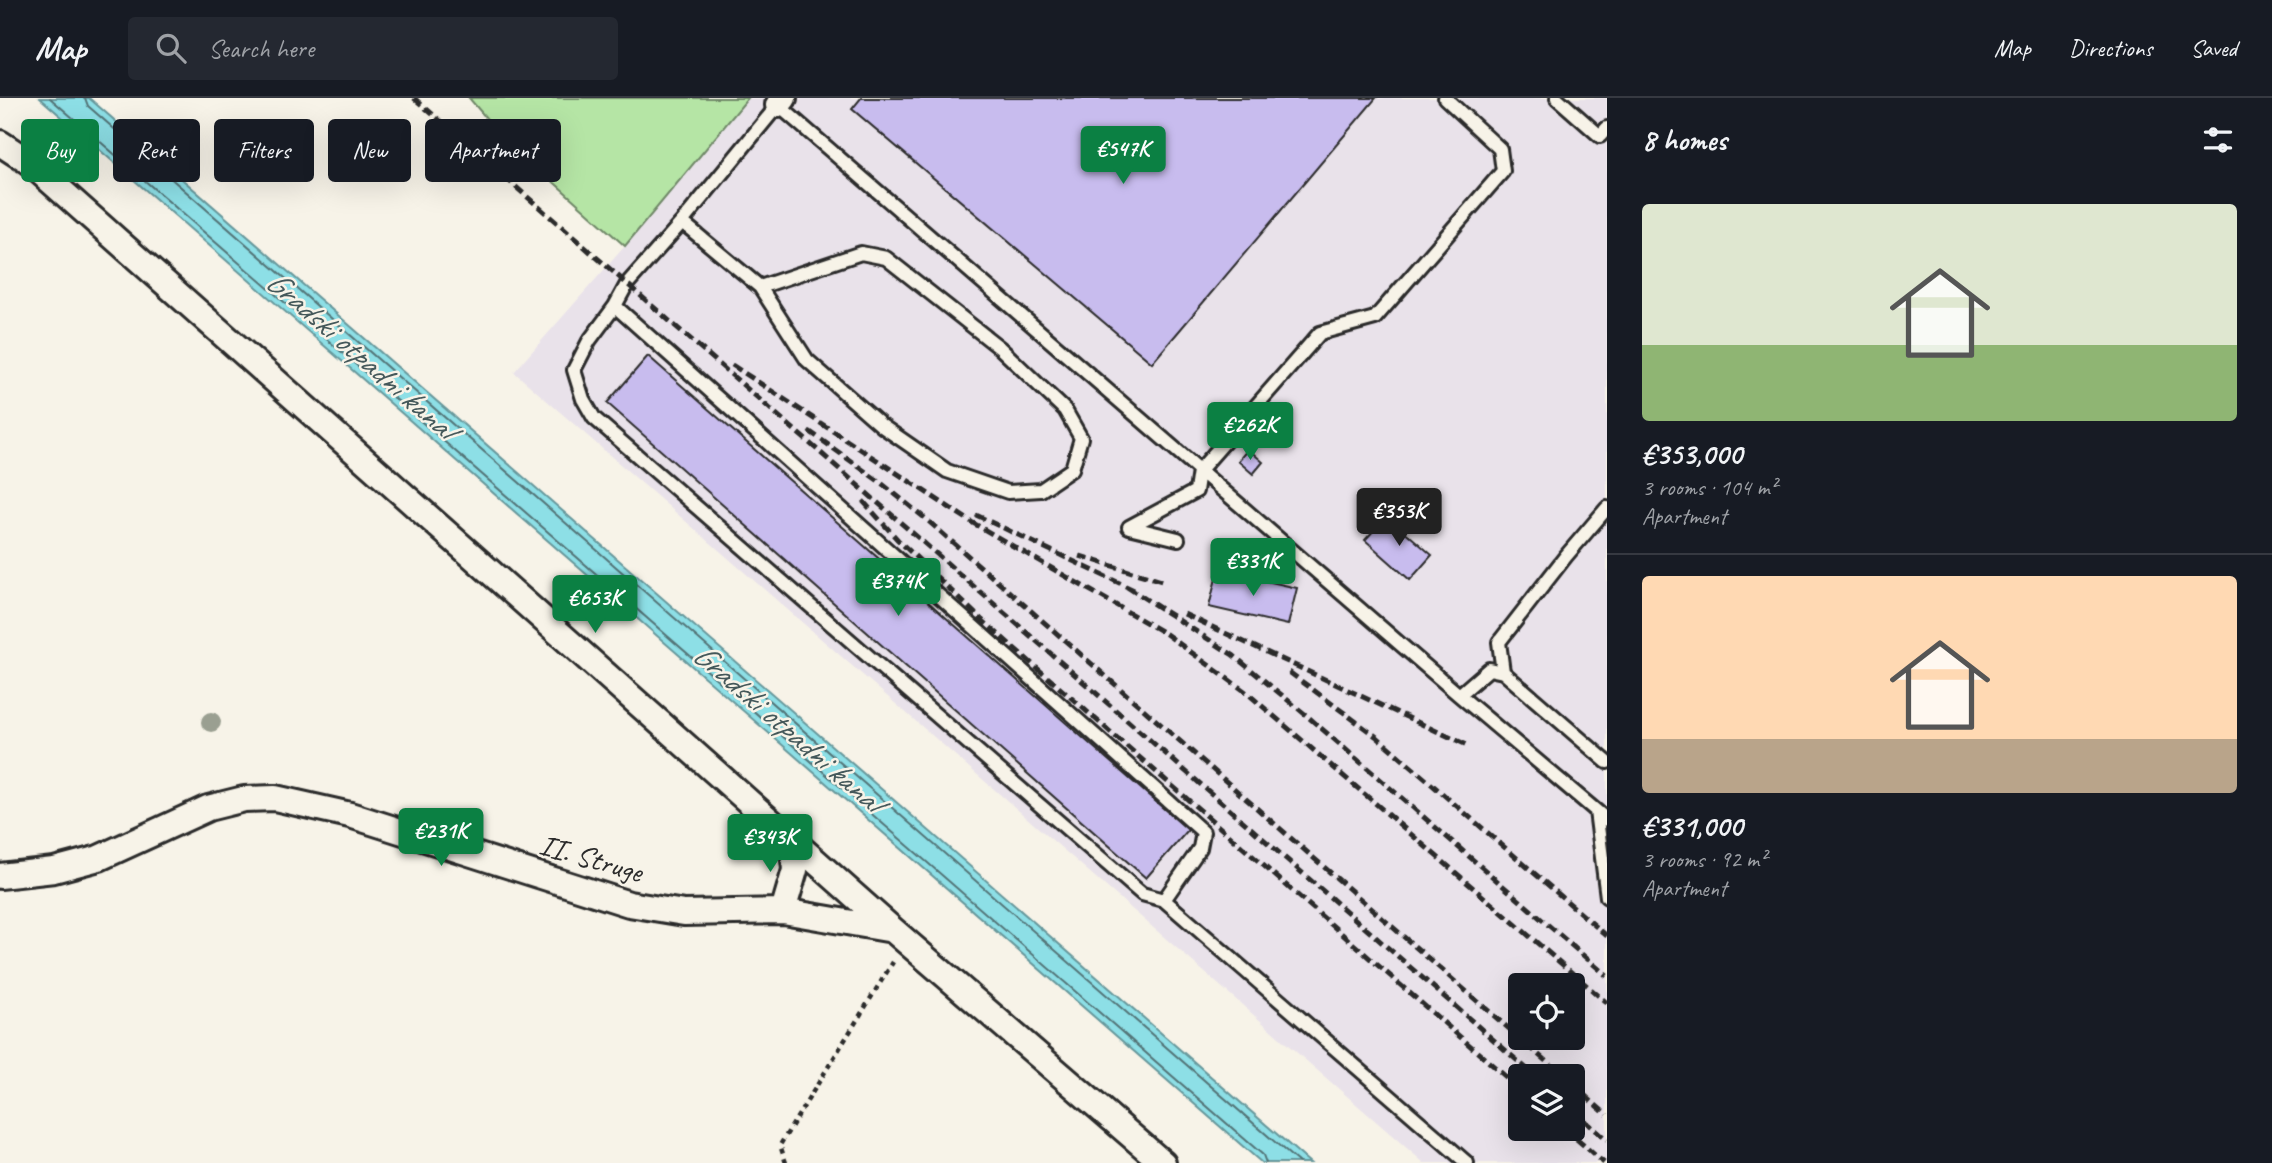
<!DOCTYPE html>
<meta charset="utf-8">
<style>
:root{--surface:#171b24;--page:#242831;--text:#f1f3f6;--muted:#9ea1a6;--line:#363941;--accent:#0b8043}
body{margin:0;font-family:Caveat,sans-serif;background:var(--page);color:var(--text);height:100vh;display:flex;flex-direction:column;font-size:26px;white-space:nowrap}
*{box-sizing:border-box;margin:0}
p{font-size:23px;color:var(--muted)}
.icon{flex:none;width:38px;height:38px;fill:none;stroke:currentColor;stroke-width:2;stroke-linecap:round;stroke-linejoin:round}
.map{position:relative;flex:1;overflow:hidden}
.sheet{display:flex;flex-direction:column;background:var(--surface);width:665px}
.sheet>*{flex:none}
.banner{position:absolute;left:21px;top:21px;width:665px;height:63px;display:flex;gap:14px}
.controls{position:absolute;left:1508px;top:875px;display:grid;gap:14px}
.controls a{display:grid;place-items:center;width:77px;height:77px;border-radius:7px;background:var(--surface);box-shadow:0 7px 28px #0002;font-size:35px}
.price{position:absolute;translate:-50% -60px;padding:0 16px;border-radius:7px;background:var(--accent);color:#fff;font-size:23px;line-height:46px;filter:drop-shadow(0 2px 4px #0008)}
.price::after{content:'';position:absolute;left:50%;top:42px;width:21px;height:16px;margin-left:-10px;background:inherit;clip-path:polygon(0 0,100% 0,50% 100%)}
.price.active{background:#222;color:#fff}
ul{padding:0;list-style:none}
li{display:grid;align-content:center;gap:14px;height:371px;padding:0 35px}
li+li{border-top:2px solid var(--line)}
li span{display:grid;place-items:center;height:217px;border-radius:7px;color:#555}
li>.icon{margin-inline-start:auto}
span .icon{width:126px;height:126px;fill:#fffc;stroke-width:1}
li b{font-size:30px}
h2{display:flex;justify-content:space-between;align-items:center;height:84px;padding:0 35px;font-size:30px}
.pill{padding:0 24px;border-radius:7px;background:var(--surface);box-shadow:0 7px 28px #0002;font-size:24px;line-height:63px}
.pill.active{background:var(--accent);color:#fff}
header{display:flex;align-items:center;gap:42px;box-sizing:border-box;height:98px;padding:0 35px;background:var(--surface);border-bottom:2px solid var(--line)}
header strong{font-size:33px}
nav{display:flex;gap:38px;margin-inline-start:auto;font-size:24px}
.search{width:490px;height:63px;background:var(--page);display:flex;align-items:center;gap:18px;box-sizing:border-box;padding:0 24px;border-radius:7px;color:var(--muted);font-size:26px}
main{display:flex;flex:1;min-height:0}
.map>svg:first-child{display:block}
.built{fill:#e9e2ea;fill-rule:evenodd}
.green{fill:#b5e5a5;stroke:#708868;stroke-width:2}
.water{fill:#8ddfe6;stroke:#66979b;stroke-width:2}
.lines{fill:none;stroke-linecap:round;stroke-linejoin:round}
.shore{stroke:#527376;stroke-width:2}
.building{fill:#c8bcee;stroke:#2b2b2b;stroke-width:2}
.service-casing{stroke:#2b2b2b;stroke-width:18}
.minor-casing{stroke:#2b2b2b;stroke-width:30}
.path{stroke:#2b2b2b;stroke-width:4.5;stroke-dasharray:5 5;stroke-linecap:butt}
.service{stroke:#f7f3e8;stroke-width:12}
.minor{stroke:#f7f3e8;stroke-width:24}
.rail{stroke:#2b2b2b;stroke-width:5;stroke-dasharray:10 5;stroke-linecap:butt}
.tree{fill:#9a9f91}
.labels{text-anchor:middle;stroke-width:5;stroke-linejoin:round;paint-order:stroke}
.street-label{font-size:30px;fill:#2b2b2b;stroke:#f7f3e8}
.water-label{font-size:32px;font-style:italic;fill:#44585a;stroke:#f7f3e8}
</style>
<header>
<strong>Map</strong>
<div class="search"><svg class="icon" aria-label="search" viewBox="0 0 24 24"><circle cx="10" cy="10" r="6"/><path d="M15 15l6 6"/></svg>Search here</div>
<nav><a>Map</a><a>Directions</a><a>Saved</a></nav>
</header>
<main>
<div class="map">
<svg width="1607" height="1065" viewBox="0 0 1607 1065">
<rect width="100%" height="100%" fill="#f7f3e8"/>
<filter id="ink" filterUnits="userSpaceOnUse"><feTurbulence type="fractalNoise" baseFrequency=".0143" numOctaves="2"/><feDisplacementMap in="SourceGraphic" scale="14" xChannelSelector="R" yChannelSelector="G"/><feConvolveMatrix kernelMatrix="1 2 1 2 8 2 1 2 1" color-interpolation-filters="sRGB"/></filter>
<g filter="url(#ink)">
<path class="built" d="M748 0H1607V1065H1424L514 274 625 148ZM1521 887H1573V940H1521ZM1521 978H1573V1031H1521Z"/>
<path class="green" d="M469 0H748L625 148 498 34Z"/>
<path class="water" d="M40 0H89L1310 1065H1262Z"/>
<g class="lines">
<path class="shore" d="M50 0 1263 1057 1266 1065
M85 0 88 8 1299 1065"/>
</g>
<path class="building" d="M861 0H1376L1152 265 852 11Z
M648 258 1188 732 1146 780 607 305Z
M1248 351 1263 364 1253 376 1238 363Z
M1387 418 1432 457 1410 482 1365 442Z
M1218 472 1297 490 1288 527 1209 509Z"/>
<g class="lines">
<g class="service-casing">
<path id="service" d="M1557 0 1600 38 1607 30
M682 124 760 189 807 262 882 328 947 373 1008 394 1041 392 1072 371 1081 340 1065 312 1000 250 886 160 861 155 760 189
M615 208 1203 734 1200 750 1164 802
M1607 410 1566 458 1499 544 1503 574 1607 664
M1178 441 1129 429 1196 393 1199 373 1320 235 1375 220 1503 73 1500 51 1445 0
M1459 597 1489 571 1503 574
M1596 713 1607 799
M1467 1065 1164 802 1142 796 594 320 583 301 574 272 589 243 615 208 627 186 682 124 778 7 1459 597 1607 722"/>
</g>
<g class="minor-casing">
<path id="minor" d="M778 7 784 0
M0 45 29 64 893 832 1163 1065
M0 778 54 772 99 760 208 710 244 701 275 700 350 717 629 806 684 815 783 813 893 832
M783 813 795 772 792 742"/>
</g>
<path class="path" d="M786 1065 780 1047 893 864"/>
<use href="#service" class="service"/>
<use href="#minor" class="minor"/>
<path class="rail" d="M414 0 1535 978
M732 267 973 425 1166 536 1246 594 1607 905
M809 333 880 384 926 421 1563 978
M863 403 898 442 982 522 1521 992
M976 417 1134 492
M1080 458 1165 484
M1127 489 1233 557 1306 617 1607 878
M1184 516 1469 648
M1289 574 1377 639 1607 838
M1573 987 1607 1017
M1573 1012 1607 1042
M1565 1031 1604 1065"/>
</g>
<circle class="tree" cx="211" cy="624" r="10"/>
</g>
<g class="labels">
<g class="street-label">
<text transform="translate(591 760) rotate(16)" y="10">II. Struge</text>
</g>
<g class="water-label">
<text transform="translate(361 256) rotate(41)" y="11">Gradski otpadni kanal</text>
<text transform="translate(788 629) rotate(41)" y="11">Gradski otpadni kanal</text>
</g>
</g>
</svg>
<div class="controls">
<a><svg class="icon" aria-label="locate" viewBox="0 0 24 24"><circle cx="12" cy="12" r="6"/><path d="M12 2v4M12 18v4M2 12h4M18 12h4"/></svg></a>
<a><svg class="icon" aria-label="layers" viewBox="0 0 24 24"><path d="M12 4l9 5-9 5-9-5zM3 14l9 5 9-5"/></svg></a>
</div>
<b class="price" style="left:1123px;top:88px">€547K</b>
<b class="price" style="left:1250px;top:364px">€262K</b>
<b class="price active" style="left:1399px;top:450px">€353K</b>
<b class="price" style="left:1253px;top:500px">€331K</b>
<b class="price" style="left:898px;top:520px">€374K</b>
<b class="price" style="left:595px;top:537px">€653K</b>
<b class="price" style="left:441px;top:770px">€231K</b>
<b class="price" style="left:770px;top:776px">€343K</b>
<div class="banner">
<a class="pill active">Buy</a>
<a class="pill">Rent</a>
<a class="pill">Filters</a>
<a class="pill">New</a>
<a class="pill">Apartment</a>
</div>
</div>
<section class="sheet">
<h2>8 homes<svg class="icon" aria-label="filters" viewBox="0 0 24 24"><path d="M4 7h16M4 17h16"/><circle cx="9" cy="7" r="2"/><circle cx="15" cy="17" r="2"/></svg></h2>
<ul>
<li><span style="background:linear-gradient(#dfe7d0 65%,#8fb573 0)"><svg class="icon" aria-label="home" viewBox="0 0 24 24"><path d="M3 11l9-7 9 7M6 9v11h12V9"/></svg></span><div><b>€353,000</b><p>3 rooms · 104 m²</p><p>Apartment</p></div></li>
<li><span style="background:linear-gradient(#ffd9b3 75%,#b9a48a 0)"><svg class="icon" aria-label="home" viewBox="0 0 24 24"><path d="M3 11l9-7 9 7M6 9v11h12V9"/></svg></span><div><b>€331,000</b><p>3 rooms · 92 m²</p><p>Apartment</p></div></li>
</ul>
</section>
</main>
